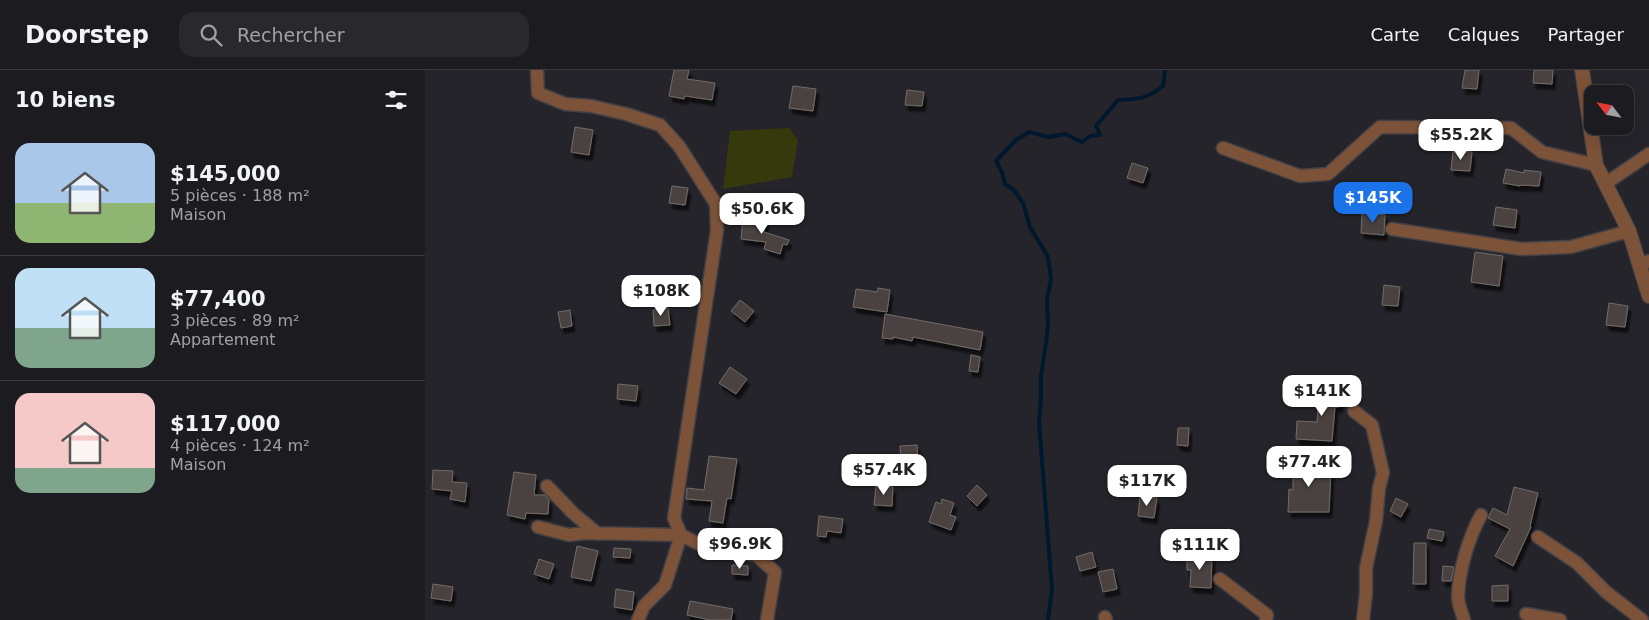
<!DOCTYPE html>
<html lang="fr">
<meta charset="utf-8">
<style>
:root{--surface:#1b1b20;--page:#28282d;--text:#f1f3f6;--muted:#a0a1a5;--line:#39393e;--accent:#1a73e8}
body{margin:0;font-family:"DejaVu Sans",sans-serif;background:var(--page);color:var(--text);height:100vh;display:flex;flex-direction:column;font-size:19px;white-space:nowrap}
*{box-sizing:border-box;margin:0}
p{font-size:16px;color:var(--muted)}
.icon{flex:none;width:28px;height:28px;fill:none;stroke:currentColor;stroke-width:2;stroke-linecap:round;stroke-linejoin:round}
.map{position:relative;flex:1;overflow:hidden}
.details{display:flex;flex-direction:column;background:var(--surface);width:425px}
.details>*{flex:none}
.needle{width:32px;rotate:302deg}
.buttons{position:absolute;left:1159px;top:15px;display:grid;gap:10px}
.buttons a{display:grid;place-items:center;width:50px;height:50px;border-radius:10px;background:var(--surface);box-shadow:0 5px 20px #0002,0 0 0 1px var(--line);font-size:25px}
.price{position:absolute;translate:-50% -42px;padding:0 11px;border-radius:10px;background:#fff;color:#222;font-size:16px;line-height:32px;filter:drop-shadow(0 1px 2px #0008)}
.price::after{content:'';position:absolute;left:50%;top:30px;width:15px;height:11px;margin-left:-8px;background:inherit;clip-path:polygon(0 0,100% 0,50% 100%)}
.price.selected{background:var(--accent);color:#fff}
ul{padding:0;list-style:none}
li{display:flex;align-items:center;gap:15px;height:125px;padding:0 15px}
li+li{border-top:1px solid var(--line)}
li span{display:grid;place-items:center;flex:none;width:140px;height:100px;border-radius:15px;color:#555}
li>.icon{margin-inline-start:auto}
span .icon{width:60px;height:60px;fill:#fffc;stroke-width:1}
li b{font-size:21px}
h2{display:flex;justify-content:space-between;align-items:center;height:60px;padding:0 15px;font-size:21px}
header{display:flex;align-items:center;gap:30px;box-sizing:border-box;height:70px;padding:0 25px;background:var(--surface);border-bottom:1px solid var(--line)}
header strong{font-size:24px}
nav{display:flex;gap:28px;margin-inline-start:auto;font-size:18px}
.search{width:350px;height:45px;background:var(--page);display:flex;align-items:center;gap:12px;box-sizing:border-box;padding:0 18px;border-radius:15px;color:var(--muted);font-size:19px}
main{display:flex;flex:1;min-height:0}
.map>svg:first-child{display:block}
.pitch{fill:#35390c}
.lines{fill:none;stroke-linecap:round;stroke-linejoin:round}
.stream{stroke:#00182e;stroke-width:4}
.building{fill:#49433f;stroke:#736c68;filter:url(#shadow)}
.minor-casing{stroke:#404046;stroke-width:15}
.tertiary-casing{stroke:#404046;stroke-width:16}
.minor{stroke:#7c5238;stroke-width:12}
.tertiary{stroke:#7c5238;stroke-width:14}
</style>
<header>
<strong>Doorstep</strong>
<div class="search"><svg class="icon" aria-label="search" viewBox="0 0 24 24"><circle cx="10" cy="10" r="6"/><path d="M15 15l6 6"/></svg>Rechercher</div>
<nav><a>Carte</a><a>Calques</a><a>Partager</a></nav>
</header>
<main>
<section class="details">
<h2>10 biens<svg class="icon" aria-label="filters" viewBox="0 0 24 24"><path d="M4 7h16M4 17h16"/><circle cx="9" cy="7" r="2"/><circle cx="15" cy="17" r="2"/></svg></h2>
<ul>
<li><span style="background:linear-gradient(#a9c7e8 60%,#8fb573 0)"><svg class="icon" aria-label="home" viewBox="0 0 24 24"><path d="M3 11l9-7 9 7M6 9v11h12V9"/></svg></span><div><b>$145,000</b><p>5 pièces · 188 m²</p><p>Maison</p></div></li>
<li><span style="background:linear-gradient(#bfe0f5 60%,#7fa58c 0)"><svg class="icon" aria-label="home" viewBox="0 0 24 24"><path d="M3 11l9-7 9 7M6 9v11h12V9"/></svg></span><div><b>$77,400</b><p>3 pièces · 89 m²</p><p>Appartement</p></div></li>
<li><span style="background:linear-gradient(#f6c9c9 75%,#7fa58c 0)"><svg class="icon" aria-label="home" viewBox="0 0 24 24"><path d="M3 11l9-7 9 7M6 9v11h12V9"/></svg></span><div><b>$117,000</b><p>4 pièces · 124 m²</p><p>Maison</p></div></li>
</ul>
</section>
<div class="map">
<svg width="1224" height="550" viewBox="0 0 1224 550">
<defs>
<filter id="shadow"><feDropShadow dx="3" dy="5.5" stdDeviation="1" flood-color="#0009"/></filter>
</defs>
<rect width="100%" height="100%" fill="#24242a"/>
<path class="pitch" d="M364 58 373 70 367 107 298 119 305 61Z"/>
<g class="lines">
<path class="stream" d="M623 550 627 519 614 352 616 328V306L621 273 623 255 622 230 626 209 623 187 605 157 598 133 589 120 580 114 577 102 571 91 591 70 604 62 624 67 640 64 657 72 665 66 675 65 671 56 693 30C713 29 722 29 738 16L740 0"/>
</g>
<path class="building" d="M249 0H264L262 9 290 13 287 30 260 26 259 29 244 26Z
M1040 0H1054L1052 19 1037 18Z
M1109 0H1128L1127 14 1108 13Z
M368 16 391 19 388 41 364 38Z
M482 20 499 22 497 36 480 35Z
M150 57 168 60 164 85 146 82Z
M1028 81 1047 82 1045 101 1026 100Z
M707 93 723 98 718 113 702 108Z
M1081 99 1099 103V100L1116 102 1114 116 1095 115V116L1078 113Z
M247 116 263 118 260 135 244 133Z
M1071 137 1092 140 1090 158 1068 155Z
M937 143 960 145 959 165 936 163Z
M318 148 341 151 339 162 364 170 362 175 358 174 355 184 339 179 341 172 316 169Z
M1050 182 1078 186 1074 216 1046 212Z
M232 207 242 208 240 222 230 220Z
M959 215 975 217 973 236 957 235Z
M453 218 465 220 462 242 428 237 431 219 452 222Z
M315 230 329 241 320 252 306 241Z
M1184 233 1203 236 1200 257 1181 255Z
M243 238 245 255 229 256 228 240Z
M145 240 147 256 136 258 133 242Z
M460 244 558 262 555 280 488 267 487 271 468 267V269L457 268Z
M546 285 555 287 553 302 544 301Z
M305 297 322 309 311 324 294 313Z
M193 314 213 316 211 331 192 329Z
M895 315 916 317 914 337H910L907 371 871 369 872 351 892 352Z
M753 358H764L763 376 752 375Z
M492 375 493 392 476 393 475 376Z
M284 386 312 389 306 429 302 428 298 453 284 451 287 431 261 429 262 418 279 420Z
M868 386H885L884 400 906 401 904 442H863L864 419 868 420Z
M8 400 28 401 27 412 42 413 40 432 25 429 27 421 7 419Z
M89 402 111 405 109 425H120L124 430 123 444 101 443 100 449 82 445Z
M552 415 562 425 552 436 542 426Z
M451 416 468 417 467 436 449 435Z
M1089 417 1113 423 1105 456 1106 457 1088 496 1070 486 1085 459 1063 448 1068 438 1082 445Z
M715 426 732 428 729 448 713 446Z
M971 428 983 434 976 447 965 441Z
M517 429 529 433 525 445 531 447 526 460 504 452 511 432 516 434Z
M394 446 418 449 416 463 402 461 401 467 392 466Z
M1004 459 1019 462 1017 471 1002 468Z
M989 473H1001V514H988Z
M152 476 173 481 166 511 146 507Z
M189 478 206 479 205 488 188 487Z
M667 482 671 497 655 501 651 487Z
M762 485H787L786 518 765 517 766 500H762Z
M114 489 129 494 124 509 109 504Z
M307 495 323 496V505L307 504Z
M1018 496 1029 497 1026 511H1017Z
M688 499 692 519 678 522 673 502Z
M8 514 28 517 26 531 6 528Z
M1083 515V531H1067V516Z
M191 519 209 522 207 540 189 537Z
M265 531 308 539 306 550H285L262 545Z"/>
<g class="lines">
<g class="minor-casing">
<path id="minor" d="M112 0 113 23 140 34 166 36 201 44 235 55 254 76 291 134 292 160 249 448 256 465 280 477 331 485 350 502 342 550
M798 78 875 106 903 104 955 57 1086 58 1117 82 1171 95
M1180 114 1224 84
M967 159 1096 179 1146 177 1204 161
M1214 195 1224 191
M929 341 947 355 958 403 954 418 951 451 941 498V523L938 550
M122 416 148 443 173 464
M113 457 144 465 160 463 256 465 240 515 219 536 213 550
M1113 467 1152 493 1181 522 1217 550
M795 509 842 545 841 550
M1101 544 1135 550
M680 547 681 550
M1039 550C1037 543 1033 534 1033 527 1034 500 1043 469 1056 445"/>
</g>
<g class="tertiary-casing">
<path id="tertiary" d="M1157 0 1171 95 1204 161 1224 226"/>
</g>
<use href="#minor" class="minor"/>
<use href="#tertiary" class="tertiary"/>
</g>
</svg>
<div class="buttons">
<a><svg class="needle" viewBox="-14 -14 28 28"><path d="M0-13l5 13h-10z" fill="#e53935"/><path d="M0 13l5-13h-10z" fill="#a0a1a5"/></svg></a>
</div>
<b class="price" style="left:1036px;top:91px">$55.2K</b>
<b class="price selected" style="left:948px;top:154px">$145K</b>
<b class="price" style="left:337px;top:165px">$50.6K</b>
<b class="price" style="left:236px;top:247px">$108K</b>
<b class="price" style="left:897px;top:347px">$141K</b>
<b class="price" style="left:884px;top:418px">$77.4K</b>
<b class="price" style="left:459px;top:426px">$57.4K</b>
<b class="price" style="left:722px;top:437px">$117K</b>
<b class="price" style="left:315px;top:500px">$96.9K</b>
<b class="price" style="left:775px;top:501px">$111K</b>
</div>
</main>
